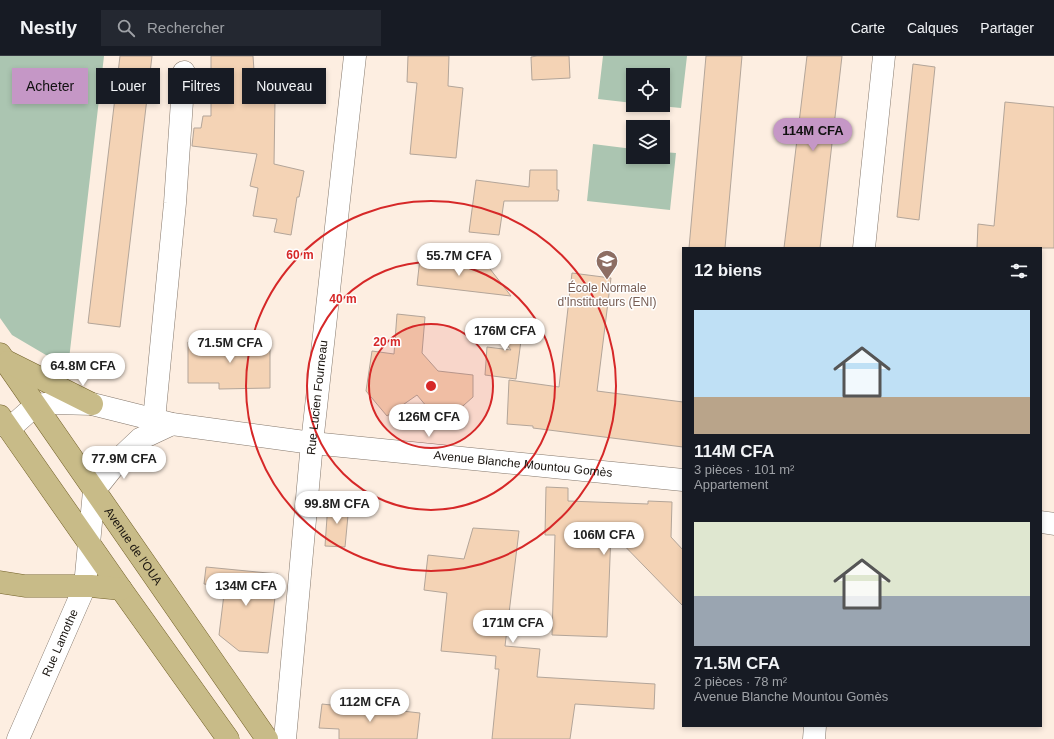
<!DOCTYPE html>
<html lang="fr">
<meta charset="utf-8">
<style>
:root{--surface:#171b24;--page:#242831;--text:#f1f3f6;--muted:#9ea1a6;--line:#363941;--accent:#c597c6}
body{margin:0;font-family:Arial,sans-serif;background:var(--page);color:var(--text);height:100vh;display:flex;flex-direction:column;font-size:15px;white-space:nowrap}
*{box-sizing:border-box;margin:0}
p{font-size:13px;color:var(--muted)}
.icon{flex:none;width:22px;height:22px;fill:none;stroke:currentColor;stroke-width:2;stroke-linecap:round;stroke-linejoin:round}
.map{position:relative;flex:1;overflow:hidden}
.panel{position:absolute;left:682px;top:191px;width:360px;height:480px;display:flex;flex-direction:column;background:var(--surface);border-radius:0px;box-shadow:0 2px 6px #0003}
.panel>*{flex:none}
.top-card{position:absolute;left:12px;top:12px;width:380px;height:36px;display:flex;gap:8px}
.controls{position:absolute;left:626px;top:12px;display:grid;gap:8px}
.controls a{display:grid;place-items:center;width:44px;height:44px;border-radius:0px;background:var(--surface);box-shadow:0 2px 6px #0003;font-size:20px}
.price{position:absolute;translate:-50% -34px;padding:0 9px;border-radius:14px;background:#fff;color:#222;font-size:13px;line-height:26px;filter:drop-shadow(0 1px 2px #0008)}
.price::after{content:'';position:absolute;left:50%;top:24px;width:12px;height:9px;margin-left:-6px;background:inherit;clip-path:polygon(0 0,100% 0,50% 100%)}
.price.on{background:var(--accent);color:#111}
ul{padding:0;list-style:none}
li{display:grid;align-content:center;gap:8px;height:212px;padding:0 12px}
li span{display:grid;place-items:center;height:124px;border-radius:0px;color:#555}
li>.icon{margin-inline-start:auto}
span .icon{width:72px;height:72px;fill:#fffc;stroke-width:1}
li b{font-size:17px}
h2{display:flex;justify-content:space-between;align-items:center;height:48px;padding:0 12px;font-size:17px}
.chip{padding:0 14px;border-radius:0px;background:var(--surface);box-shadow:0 2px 6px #0003;font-size:14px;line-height:36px}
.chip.on{background:var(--accent);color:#111}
header{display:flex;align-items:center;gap:24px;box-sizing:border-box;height:56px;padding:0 20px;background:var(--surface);border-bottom:1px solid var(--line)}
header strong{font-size:19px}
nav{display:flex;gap:22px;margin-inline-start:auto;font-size:14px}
.search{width:280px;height:36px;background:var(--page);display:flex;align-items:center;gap:10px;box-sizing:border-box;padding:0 14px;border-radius:0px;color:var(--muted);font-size:15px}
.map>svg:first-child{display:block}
.green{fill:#abc5b1}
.building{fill:#f4d3b5;stroke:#b3a599}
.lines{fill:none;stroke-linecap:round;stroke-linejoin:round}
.minor-casing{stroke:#85786c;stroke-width:23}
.major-casing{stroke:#73622a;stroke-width:23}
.minor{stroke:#fff;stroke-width:22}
.major{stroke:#c8bb88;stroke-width:22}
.ring{fill:none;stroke:#d62828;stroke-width:2}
.labels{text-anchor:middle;stroke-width:3;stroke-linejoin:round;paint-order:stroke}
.education-label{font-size:12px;fill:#785e54;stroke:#fefefe}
.street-label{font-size:12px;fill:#18130e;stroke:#fefefe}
.centre{fill:#d62828;stroke:#fefefe;stroke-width:2}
.ring-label{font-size:12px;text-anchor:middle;font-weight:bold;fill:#d62828;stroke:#fefefe;stroke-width:3;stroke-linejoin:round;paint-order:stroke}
</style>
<header>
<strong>Nestly</strong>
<div class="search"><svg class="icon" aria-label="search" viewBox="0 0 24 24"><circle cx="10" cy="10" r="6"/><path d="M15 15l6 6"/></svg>Rechercher</div>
<nav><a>Carte</a><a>Calques</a><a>Partager</a></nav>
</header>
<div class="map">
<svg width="1054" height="683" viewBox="0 0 1054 683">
<rect width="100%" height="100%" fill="#fdeee1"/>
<path class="green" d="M0 0H104L68 312 12 279 0 262Z
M603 0H687L681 52 650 49H663V19H633V47L598 43Z
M593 88 633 93V101H663V96L676 97 670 154 587 145Z"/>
<path class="building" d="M120 0H152L120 271 88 267Z
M211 0H253L256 44H275L274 108 304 115 299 141H297L291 179 274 176 277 163 253 160 258 132 250 130 257 98 192 90 194 72H201L203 60H211Z
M408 0H449L448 30 463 32 456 102 410 98 417 27 407 26Z
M537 0H569L570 22 532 24 531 1Z
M706 0H742L725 192H689Z
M807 0H842L820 192H784Z
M913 8 935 11 919 164 897 161Z
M1005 46 1054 51V192H977L978 168 994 170Z
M530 114H557V134H559L558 145H504L499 179 469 176 476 124 529 131Z
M420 202 487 209 511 240 417 229Z
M572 217 611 222 597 335 683 346V391L533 372V370L507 368 509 324 559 331Z
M397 258 425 261 422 297 438 315 473 319V341L455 357H432L417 339 387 360 366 335 372 295 394 298Z
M489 266 523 269 516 323 485 319 487 291 511 294Z
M270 284V332L219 333V327H188V286Z
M546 431 568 432V445L648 448V445L672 446 671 481 683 494V550L611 476 607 581 552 579 555 479H545Z
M328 447 349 449 345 491 325 490Z
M473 472 519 475 505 590 540 593 537 621 655 628 654 653 575 648 570 683H492L499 613H495L496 600 441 595 447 537 424 534 428 499 464 503Z
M206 511 278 518 268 597 239 595 219 579 225 530 204 528Z
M322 648 402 657V655L420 657 417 683H339V673L319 672Z"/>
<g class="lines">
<g class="minor-casing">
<g id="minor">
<path d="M864 192 884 0"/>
<path d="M154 364 175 147 184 16"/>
<path id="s1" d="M9 373 36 349 55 347 92 348 172 368 312 387 683 424"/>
<path d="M1041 466 1054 468"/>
<path id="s2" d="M18 683 85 530 94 435 122 400 140 383 172 368"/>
<path id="s3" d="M285 683 312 387 355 0"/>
<path d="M814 683 815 670"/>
</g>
</g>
<g class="major-casing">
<g id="major">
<path id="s4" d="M0 298 267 683"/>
<path d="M8 306 92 348"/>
<path d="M0 360 121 533 228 683"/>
<path d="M0 526 25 530H91L121 533"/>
</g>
</g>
<use href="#minor" class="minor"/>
<use href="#major" class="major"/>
</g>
<circle cx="431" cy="330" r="62" fill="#d62828" fill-opacity=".12"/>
<g class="ring">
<circle cx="431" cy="330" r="62"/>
<circle cx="431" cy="330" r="124"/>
<circle cx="431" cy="330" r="185"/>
</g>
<defs>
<g id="school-pin" transform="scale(1.15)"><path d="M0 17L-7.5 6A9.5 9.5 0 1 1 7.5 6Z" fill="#8d6e63" stroke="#fefefe"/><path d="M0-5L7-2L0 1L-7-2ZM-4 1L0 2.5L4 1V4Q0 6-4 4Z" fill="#fff"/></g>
</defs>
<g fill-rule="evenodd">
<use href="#school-pin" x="607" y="205"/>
</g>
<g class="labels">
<g class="education-label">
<text x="607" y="236">École Normale<tspan x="607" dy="14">d'Instituteurs (ENI)</tspan></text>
</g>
<g class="street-label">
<text dy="4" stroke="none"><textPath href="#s3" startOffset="343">Rue Lucien Fourneau</textPath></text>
<text dy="4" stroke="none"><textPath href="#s1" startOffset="528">Avenue Blanche Mountou Gomès</textPath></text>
<text dy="4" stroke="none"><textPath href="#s4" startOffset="234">Avenue de l'OUA</textPath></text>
<text dy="4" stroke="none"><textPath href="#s2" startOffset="105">Rue Lamothe</textPath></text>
</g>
</g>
<circle cx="431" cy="330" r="6" class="centre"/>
<g class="ring-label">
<text x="300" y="203">60 m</text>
<text x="343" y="247">40 m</text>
<text x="387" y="290">20 m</text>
</g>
</svg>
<div class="controls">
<a><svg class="icon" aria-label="locate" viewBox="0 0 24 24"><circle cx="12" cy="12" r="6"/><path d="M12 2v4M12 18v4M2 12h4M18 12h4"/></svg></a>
<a><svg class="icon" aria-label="layers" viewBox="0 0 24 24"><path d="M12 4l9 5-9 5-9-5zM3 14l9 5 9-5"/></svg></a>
</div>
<b class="price on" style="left:813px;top:96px">114M CFA</b>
<b class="price" style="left:459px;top:221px">55.7M CFA</b>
<b class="price" style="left:505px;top:296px">176M CFA</b>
<b class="price" style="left:230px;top:308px">71.5M CFA</b>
<b class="price" style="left:83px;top:331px">64.8M CFA</b>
<b class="price" style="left:429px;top:382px">126M CFA</b>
<b class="price" style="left:124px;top:424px">77.9M CFA</b>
<b class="price" style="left:337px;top:469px">99.8M CFA</b>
<b class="price" style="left:604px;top:500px">106M CFA</b>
<b class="price" style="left:246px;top:551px">134M CFA</b>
<b class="price" style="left:513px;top:588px">171M CFA</b>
<b class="price" style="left:370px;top:667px">112M CFA</b>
<div class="top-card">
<a class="chip on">Acheter</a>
<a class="chip">Louer</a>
<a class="chip">Filtres</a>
<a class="chip">Nouveau</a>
</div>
<section class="panel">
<h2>12 biens<svg class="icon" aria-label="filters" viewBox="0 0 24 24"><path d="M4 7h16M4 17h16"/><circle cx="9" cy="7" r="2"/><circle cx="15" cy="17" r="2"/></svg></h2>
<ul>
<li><span style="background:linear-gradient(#bfe0f5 70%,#b9a48a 0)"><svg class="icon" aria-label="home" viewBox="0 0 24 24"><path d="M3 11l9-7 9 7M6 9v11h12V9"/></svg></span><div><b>114M CFA</b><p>3 pièces · 101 m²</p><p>Appartement</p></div></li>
<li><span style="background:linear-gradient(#dfe7d0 60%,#9aa5b1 0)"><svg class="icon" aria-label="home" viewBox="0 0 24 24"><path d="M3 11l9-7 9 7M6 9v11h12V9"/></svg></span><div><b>71.5M CFA</b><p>2 pièces · 78 m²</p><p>Avenue Blanche Mountou Gomès</p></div></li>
</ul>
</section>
</div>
